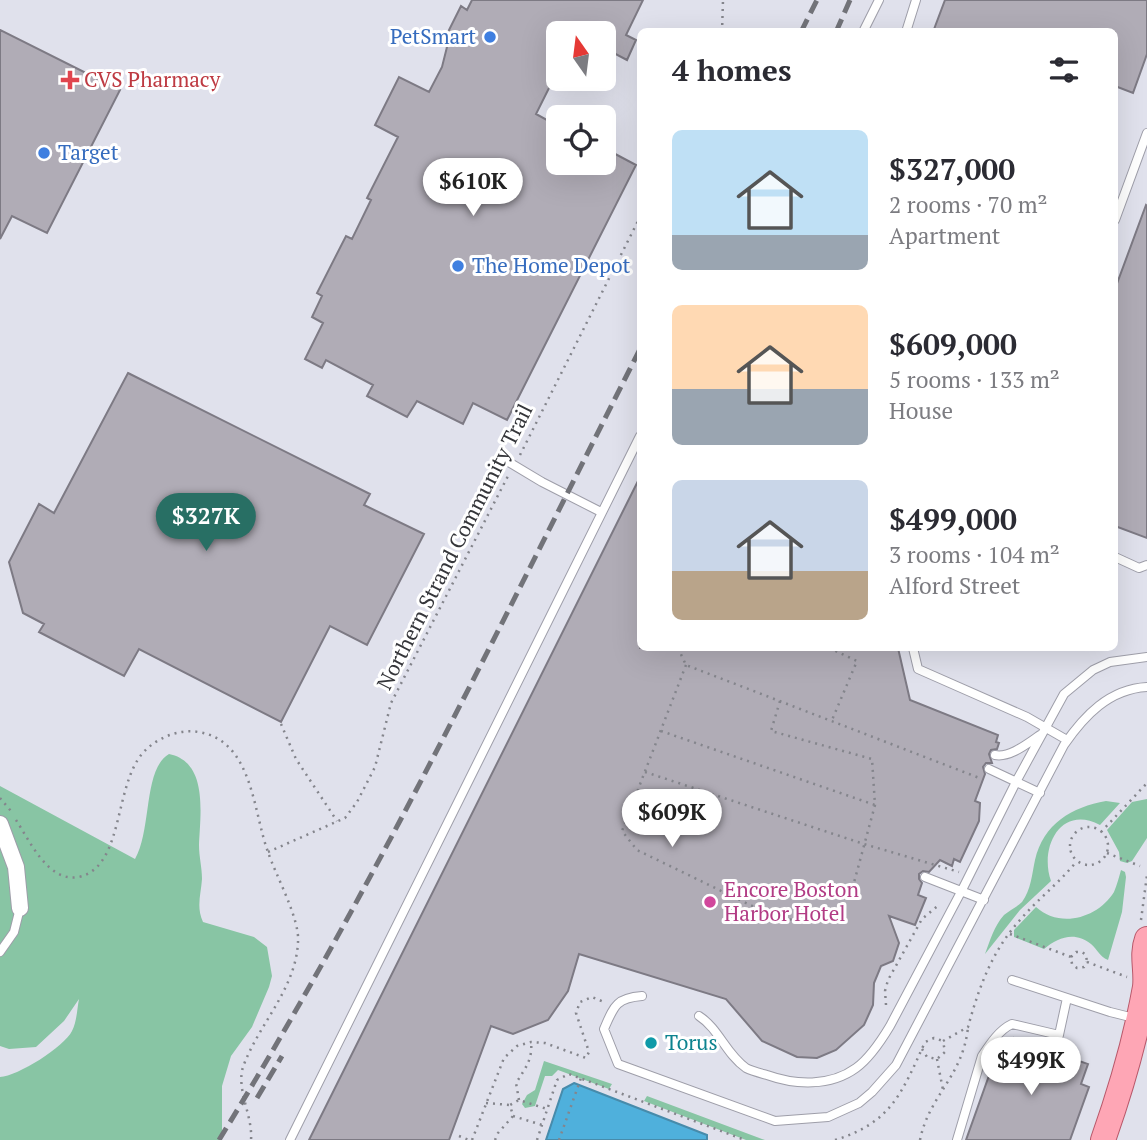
<!DOCTYPE html>
<meta charset="utf-8">
<style>
:root{--surface:#fff;--page:#f7f7f7;--text:#2b2b33;--muted:#7c7c81;--accent:#286f64}
body{margin:0;font-family:"PT Serif",serif;background:var(--page);color:var(--text);height:100vh;display:flex;flex-direction:column;font-size:26px;white-space:nowrap}
*{box-sizing:border-box;margin:0}
p{font-size:23px;color:var(--muted)}
.icon{flex:none;width:38px;height:38px;fill:none;stroke:currentColor;stroke-width:2;stroke-linecap:round;stroke-linejoin:round}
.map{position:relative;flex:1;overflow:hidden}
.drawer{position:absolute;left:637px;top:28px;width:481px;height:623px;display:flex;flex-direction:column;background:var(--surface);border-radius:10px;box-shadow:0 7px 28px #0002}
.drawer>*{flex:none}
.needle{width:46px;rotate:346deg}
.tools{position:absolute;left:546px;top:21px;display:grid;gap:14px}
.tools a{display:grid;place-items:center;width:70px;height:70px;border-radius:10px;background:var(--surface);box-shadow:0 7px 28px #0002;font-size:35px}
.price{position:absolute;translate:-50% -60px;padding:0 16px;border-radius:24px;background:#fff;color:#222;font-size:23px;line-height:46px;filter:drop-shadow(0 2px 4px #0008)}
.price::after{content:'';position:absolute;left:50%;top:42px;width:21px;height:16px;margin-left:-10px;background:inherit;clip-path:polygon(0 0,100% 0,50% 100%)}
.price.active{background:var(--accent);color:#fff}
ul{padding:0;list-style:none}
li{display:flex;align-items:center;gap:21px;height:175px;padding:0 35px}
li span{display:grid;place-items:center;flex:none;width:196px;height:140px;border-radius:10px;color:#555}
li>.icon{margin-inline-start:auto}
span .icon{width:84px;height:84px;fill:#fffc;stroke-width:1}
li b{font-size:30px}
h2{display:flex;justify-content:space-between;align-items:center;height:84px;padding:0 35px;font-size:30px}
.map>svg:first-child{display:block}
.green{fill:#88c5a4}
.water{fill:#4fb0dc;stroke:#478bab;stroke-width:2}
.building{fill:#b0acb6;stroke:#7d7a84;stroke-width:2}
.lines{fill:none;stroke-linecap:round;stroke-linejoin:round}
.lane-casing{stroke:#9e9ea9;stroke-width:10}
.street-casing{stroke:#9e9ea9;stroke-width:18}
.primary-casing{stroke:#b8586a;stroke-width:26}
.path{stroke:#84858c;stroke-width:2.5;stroke-dasharray:2 5;stroke-linecap:butt}
.lane{stroke:#fff;stroke-width:8}
.street{stroke:#fff;stroke-width:16}
.primary{stroke:#fea6b5;stroke-width:24}
.rail{stroke:#727379;stroke-width:5;stroke-dasharray:14 7;stroke-linecap:butt}
.shop-dot{fill:#3f7fe0;stroke:#fff;stroke-width:2.5}
.health-dot{fill:#e0444e;stroke:#fff;stroke-width:2.5}
.hotel-dot{fill:#d1479c;stroke:#fff;stroke-width:2.5}
.culture-dot{fill:#0f9aa8;stroke:#fff;stroke-width:2.5}
.labels{text-anchor:middle;stroke-width:6;stroke-linejoin:round;paint-order:stroke}
.shop-label{font-size:21px;fill:#366cbe;stroke:#fff;text-anchor:start}
.health-label{font-size:21px;fill:#be3a42;stroke:#fff;text-anchor:start}
.street-label{font-size:21px;fill:#35363a;stroke:#fff}
.hotel-label{font-size:21px;fill:#b23c85;stroke:#fff;text-anchor:start}
.culture-label{font-size:21px;fill:#0d838f;stroke:#fff;text-anchor:start}
</style>
<div class="map">
<svg width="1147" height="1140" viewBox="0 0 1147 1140">
<rect width="100%" height="100%" fill="#e0e1ec"/>
<path class="green" d="M169 754C209 762 200 816 199 845 199 857 202 867 202 879 201 894 196 907 203 922L254 937 267 947 272 976 269 987 252 1027 231 1056 222 1086V1140H0V1077C18 1076 64 1047 72 1031 77 1021 77 1009 79 999L64 1021 36 1047 9 1049 0 1046V786L135 859C152 830 143 769 169 754Z
M1147 799V838L1132 861 1127 863 1120 861 1119 852 1107 830 1132 802Z
M1106 801 1120 803 1100 825C1061 804 1039 847 1051 881L1020 910 985 954C990 941 994 926 1004 915 1010 910 1017 907 1022 902 1031 890 1032 874 1035 860 1043 824 1072 807 1106 801Z
M1121 870 1125 872 1126 877 1122 912 1108 960C1099 956 1098 950 1091 944 1075 931 1058 937 1044 949L1014 937V930L1036 907C1060 929 1098 918 1114 892 1117 885 1119 877 1121 870Z
M544 1061 612 1084 609 1089 558 1070 552 1076H545L535 1106 525 1108 522 1104 527 1095 535 1090Z
M647 1096 765 1140H746L644 1101Z"/>
<path class="water" d="M574 1083 707 1135V1140H546L563 1089Z"/>
<path class="building" d="M472 0H643L626 35 636 40 627 60 604 48V33H558V70L536 114 558 126V163H604V148L636 165 507 420 473 403 463 424 417 401 407 417 367 396 373 385 326 360 322 368 305 359 323 323 312 317 322 296 317 293 346 236 352 239 371 200 367 198 398 137 375 125 399 77 429 92 442 67 447 47 442 44 461 6 467 10Z
M945 0H1147V54L1133 93 1115 86V32H933Z
M0 30 120 90 47 233 12 216 0 239Z
M1146 205 1147 206V538L1115 526V289Z
M128 373 370 494 364 505 424 534 367 645 330 626 281 722 139 649 124 676 39 632 44 624 23 613 9 562 39 504 54 513Z
M640 477V648H898L910 700 998 735 996 742 999 743 997 749 991 750 989 754 992 763H986L983 767 985 774 975 801 980 803 979 821 960 862 954 859 952 866 940 860 929 872 923 871 919 874V879L922 883 918 895 926 898 915 925 889 916 899 943 893 961 881 966 874 983 873 1005 864 1025 836 1050 817 1058 797 1057 762 1041 726 999 579 954 568 991 548 1020 513 1034 491 1026 449 1140H309Z
M1014 1038 1088 1064 1081 1084 1089 1087 1070 1140H966L996 1056 1006 1059Z"/>
<g class="lines">
<g class="lane-casing">
<path id="lane" d="M863 32 879 0
M906 32 916 0
M1115 220 1147 133
M502 458 542 482 601 512
M1115 557 1139 568 1147 565
M913 648 918 669 1027 717 1067 740
M995 755C1010 758 1028 743 1040 735
M989 769 1040 793
M925 877 984 900
M0 952 14 932 20 908
M1012 980 1110 1012 1134 1018
M642 996C616 998 614 1006 604 1029L618 1064 775 1121 828 1117 859 1103 872 1092 896 1065 1064 745C1084 716 1109 689 1147 687
M699 1016C719 1029 726 1054 746 1068 752 1071 760 1073 767 1075 795 1085 830 1087 856 1068 870 1058 881 1041 890 1026L962 890 1017 780 1064 694 1093 670 1110 662 1147 657
M290 1140 640 436
M957 1140 982 1056C990 1044 999 1030 1012 1024L1059 1035 1067 998"/>
</g>
<g class="street-casing">
<path id="street" d="M0 824 16 867 20 908"/>
</g>
<g class="primary-casing">
<path id="primary" d="M1103 1140C1120 1092 1136 1037 1145 987 1147 970 1141 955 1147 939"/>
</g>
<path class="path" d="M722 32 723 0
M520 455 640 217
M678 648 686 665 982 779
M829 648 857 661 832 720
M686 665 622 831 637 850 781 920 827 918 852 890 875 805 872 759 771 731 780 701
M281 724 296 759 337 821
M661 731 875 805
M645 772 864 844 959 872
M0 798 11 811
M16 820C30 841 48 883 79 877 127 866 112 776 149 747 162 736 181 729 198 732 253 740 253 812 268 852 276 876 300 919 298 942 296 989 258 1025 243 1067 236 1090 253 1116 251 1140
M1070 846a19 19 0 1 1 38 0a19 19 0 1 1-38 0Z
M1101 832 1147 783
M268 852 345 818 357 802 375 767 391 703 508 476
M1107 853 1140 866
M1141 920 1147 875
M1010 934 1071 957 1072 964 1077 968 1084 967 1087 962
M1071 957 1076 952H1082L1086 955 1087 962
M1087 962 1127 977
M886 1005 885 991 888 980 922 919 940 904
M943 1041 968 1027C979 987 992 951 1020 920 1038 899 1059 883 1077 861
M922 1049 927 1057 937 1059 945 1052 943 1041
M937 1059 943 1090
M519 1100 516 1083C525 1069 533 1059 531 1042
M486 1103 510 1105
M513 1116 542 1125
M459 1136 469 1140
M472 1140 504 1058 517 1046 531 1042 545 1043 586 1058 589 1052 576 1013 580 1002 592 997 604 1002
M495 1140 498 1133 513 1116 510 1105 519 1100 547 1109
M537 1140 557 1080 569 1074 745 1140
M559 1140 581 1078
M835 1140C891 1123 902 1093 925 1042L934 1038 943 1041
M920 1140C929 1095 963 1077 968 1027"/>
<use href="#lane" class="lane"/>
<use href="#street" class="street"/>
<use href="#primary" class="primary"/>
<path class="rail" d="M801 32 817 0
M836 32 850 0
M257 1098 282 1056
M219 1140C376 885 505 615 640 349"/>
</g>
<g class="shop-dot">
<circle cx="490" cy="37" r="7"/>
<circle cx="44" cy="153" r="7"/>
<circle cx="458" cy="266" r="7"/>
</g>
<path class="health-dot" d="M66.5 69.5h7v7h7v7h-7v7h-7v-7h-7v-7h7z"/>
<circle class="hotel-dot" cx="710" cy="902" r="7"/>
<circle class="culture-dot" cx="651" cy="1043" r="7"/>
<g class="labels">
<g class="shop-label">
<text x="476" y="44" text-anchor="end">PetSmart</text>
<text x="58" y="160">Target</text>
<text x="472" y="273">The Home Depot</text>
</g>
<g class="health-label">
<text x="84" y="87">CVS Pharmacy</text>
</g>
<g class="street-label">
<text transform="translate(455 547) rotate(-63)" y="7">Northern Strand Community Trail</text>
</g>
<g class="hotel-label">
<text x="724" y="897">Encore Boston<tspan x="724" dy="24">Harbor Hotel</tspan></text>
</g>
<g class="culture-label">
<text x="665" y="1050">Torus</text>
</g>
</g>
</svg>
<div class="tools">
<a><svg class="needle" viewBox="-14 -14 28 28"><path d="M0-13l5 13h-10z" fill="#e53935"/><path d="M0 13l5-13h-10z" fill="#7c7c81"/></svg></a>
<a><svg class="icon" aria-label="locate" viewBox="0 0 24 24"><circle cx="12" cy="12" r="6"/><path d="M12 2v4M12 18v4M2 12h4M18 12h4"/></svg></a>
</div>
<b class="price" style="left:473px;top:218px">$610K</b>
<b class="price active" style="left:206px;top:553px">$327K</b>
<b class="price" style="left:672px;top:849px">$609K</b>
<b class="price" style="left:1031px;top:1097px">$499K</b>
<section class="drawer">
<h2>4 homes<svg class="icon" aria-label="filters" viewBox="0 0 24 24"><path d="M4 7h16M4 17h16"/><circle cx="9" cy="7" r="2"/><circle cx="15" cy="17" r="2"/></svg></h2>
<ul>
<li><span style="background:linear-gradient(#bfe0f5 75%,#9aa5b1 0)"><svg class="icon" aria-label="home" viewBox="0 0 24 24"><path d="M3 11l9-7 9 7M6 9v11h12V9"/></svg></span><div><b>$327,000</b><p>2 rooms · 70 m²</p><p>Apartment</p></div></li>
<li><span style="background:linear-gradient(#ffd9b3 60%,#9aa5b1 0)"><svg class="icon" aria-label="home" viewBox="0 0 24 24"><path d="M3 11l9-7 9 7M6 9v11h12V9"/></svg></span><div><b>$609,000</b><p>5 rooms · 133 m²</p><p>House</p></div></li>
<li><span style="background:linear-gradient(#c9d6e8 65%,#b9a48a 0)"><svg class="icon" aria-label="home" viewBox="0 0 24 24"><path d="M3 11l9-7 9 7M6 9v11h12V9"/></svg></span><div><b>$499,000</b><p>3 rooms · 104 m²</p><p>Alford Street</p></div></li>
</ul>
</section>
</div>
